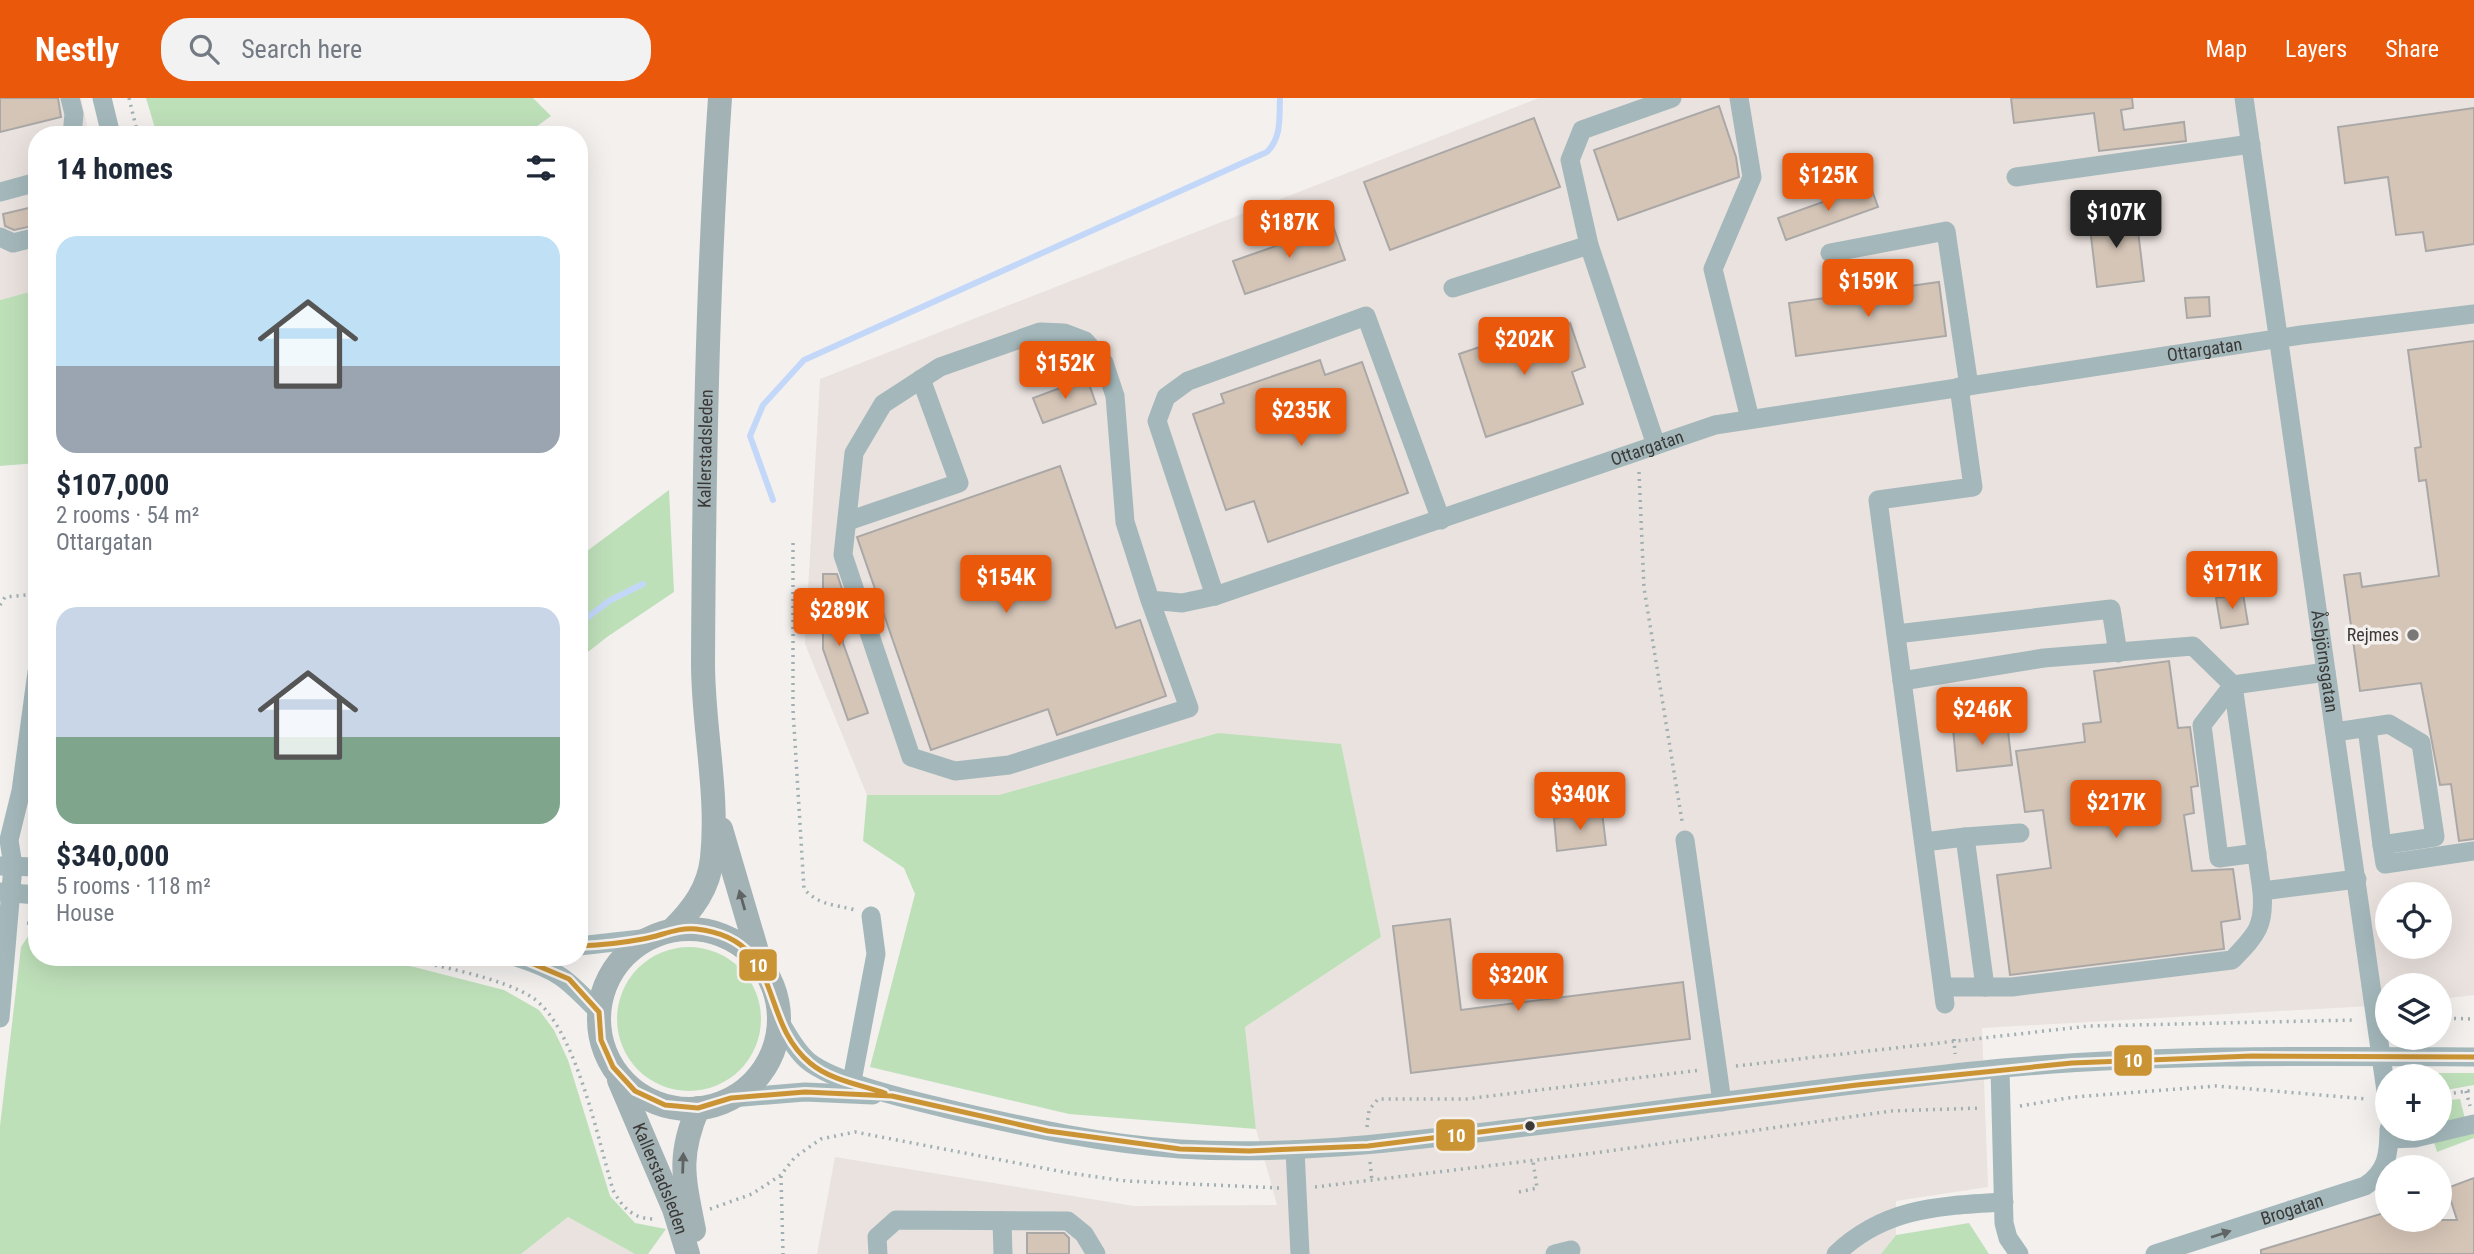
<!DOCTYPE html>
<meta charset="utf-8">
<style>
:root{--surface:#fff;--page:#f2f2f3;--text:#1f2937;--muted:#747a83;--accent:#ea580c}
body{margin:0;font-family:"Roboto Condensed",sans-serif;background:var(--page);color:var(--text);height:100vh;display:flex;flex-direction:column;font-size:26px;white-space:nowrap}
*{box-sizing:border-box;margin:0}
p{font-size:23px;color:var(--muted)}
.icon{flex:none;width:38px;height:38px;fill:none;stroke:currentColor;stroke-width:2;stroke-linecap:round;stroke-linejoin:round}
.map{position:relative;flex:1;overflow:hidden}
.panel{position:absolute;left:28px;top:28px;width:560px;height:840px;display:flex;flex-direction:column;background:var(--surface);border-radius:28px;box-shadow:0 7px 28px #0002}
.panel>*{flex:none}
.fabs{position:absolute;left:2375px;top:784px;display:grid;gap:14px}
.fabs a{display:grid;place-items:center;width:77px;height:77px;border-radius:50%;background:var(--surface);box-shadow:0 7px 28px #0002;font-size:35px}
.price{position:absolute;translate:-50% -60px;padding:0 16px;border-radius:7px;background:var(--accent);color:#fff;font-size:23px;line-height:46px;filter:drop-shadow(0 2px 4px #0008)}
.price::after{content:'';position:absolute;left:50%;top:42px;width:21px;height:16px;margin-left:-10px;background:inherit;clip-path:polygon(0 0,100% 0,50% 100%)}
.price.on{background:#222;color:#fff}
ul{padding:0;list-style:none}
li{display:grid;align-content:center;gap:14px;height:371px;padding:0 28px}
li span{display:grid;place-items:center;height:217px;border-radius:21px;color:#555}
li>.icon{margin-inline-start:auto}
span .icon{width:126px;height:126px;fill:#fffc;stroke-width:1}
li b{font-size:30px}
h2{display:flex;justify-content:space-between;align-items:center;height:84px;padding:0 28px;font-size:30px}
header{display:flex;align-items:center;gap:42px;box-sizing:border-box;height:98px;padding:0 35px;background:var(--accent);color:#fff}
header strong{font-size:33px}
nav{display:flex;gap:38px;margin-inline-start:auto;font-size:24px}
.search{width:490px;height:63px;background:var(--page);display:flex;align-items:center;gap:18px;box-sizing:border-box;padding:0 24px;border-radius:28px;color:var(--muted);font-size:26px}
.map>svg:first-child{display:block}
.built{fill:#eae2de;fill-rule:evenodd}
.green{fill:#bee0b9}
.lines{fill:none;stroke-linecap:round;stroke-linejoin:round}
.stream{stroke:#c3d8f9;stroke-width:6}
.building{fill:#d5c5b7;stroke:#aaa8a7;stroke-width:2}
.path{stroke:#a0afb1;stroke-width:3.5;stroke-dasharray:2 5;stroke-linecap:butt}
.minor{stroke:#a4b8bb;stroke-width:19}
.major{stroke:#a3b2b4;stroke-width:24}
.bus-1-casing{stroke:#f4f0ed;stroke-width:10}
.bus-1{stroke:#ca9434;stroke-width:5}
.oneway{fill:#5f6363}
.oneway2{fill:#606566}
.poi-dot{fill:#7b7978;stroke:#f4f0ed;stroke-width:2.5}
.bus-dot{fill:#3b3938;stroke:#f4f0ed;stroke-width:2.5}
.labels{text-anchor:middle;stroke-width:7;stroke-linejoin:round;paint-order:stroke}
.street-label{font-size:18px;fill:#3b3938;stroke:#f4f0ed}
.poi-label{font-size:18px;fill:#3b3938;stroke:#f4f0ed;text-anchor:end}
.line-badge{stroke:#f4f0ed;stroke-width:2.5}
.badge-label{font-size:19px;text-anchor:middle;font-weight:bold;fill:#fff}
</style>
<header>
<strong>Nestly</strong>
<div class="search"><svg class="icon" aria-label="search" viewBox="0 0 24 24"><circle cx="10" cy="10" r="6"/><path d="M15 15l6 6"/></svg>Search here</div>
<nav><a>Map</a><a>Layers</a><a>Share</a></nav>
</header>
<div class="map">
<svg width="2474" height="1156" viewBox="0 0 2474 1156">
<rect width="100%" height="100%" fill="#f3f0ee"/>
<path class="built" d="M0 0H81L89 37H37V192L0 202Z
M1539 0H2474V897L2440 901V887H2387V907L1982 930 1988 1089 1896 1103V1137L1881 1156H817L835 1059 1134 1108 1277 1107 1256 1031 1245 929 1381 839 1218 635 999 697H867L805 546 820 281ZM2387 796H2440V849H2387Z
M568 1119 635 1156H521Z"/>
<path class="green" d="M146 0H533L551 18 525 37H157Z
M37 192V365L0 368V202Z
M669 392 674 494 607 539 579 561V459Z
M1218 635 1341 646 1381 839 1245 929 1256 1031 1069 1016 870 969 915 796 904 770 863 743 867 697H999Z
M37 833V859H359L414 869 504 892 539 912 554 932 568 962 610 1098 635 1125 666 1131 648 1156H635L568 1119 521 1156H0V1028L21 849 30 835Z
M617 921a72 72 0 1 1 144 0a72 72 0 1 1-144 0Z
M2433 975H2474V987L2440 993V978H2424Z
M2460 1001 2465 1021 2440 1028V1003Z
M2474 1034V1040L2437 1054 2434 1044Z
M1969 1125 1989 1156H1881L1896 1137Z"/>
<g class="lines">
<path class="stream" d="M773 402 750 338 763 307 804 262 1267 54C1282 39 1279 20 1280 0
M579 526 609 503 643 486"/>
</g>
<path class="building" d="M0 0H58L61 19 0 34Z
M2011 0H2132L2133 10 2121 12 2124 32 2184 24 2186 43 2099 53 2094 15 2014 25Z
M1719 8 1736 59 1739 79 1618 122 1594 52Z
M2474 10V146L2426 153 2423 134 2396 137 2388 79 2345 85 2338 29Z
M1534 20 1560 89 1390 152 1364 84Z
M1870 87 1878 109 1786 142 1778 120Z
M37 108V127L14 132 5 128 3 116Z
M2136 116 2144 183 2097 189 2089 121Z
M1333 128 1345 162 1245 196 1233 163Z
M1939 184 1946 238 1796 258 1789 205Z
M2209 199 2210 218 2187 220 2185 200Z
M1555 224 1558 230 1570 225 1585 269 1572 274 1583 306 1486 339 1459 256Z
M2474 243V741L2459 743 2451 686 2440 687 2421 585 2360 593 2344 477 2360 475 2362 489 2439 478 2426 382 2419 383 2415 350 2421 349 2408 252Z
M1320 262 1325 277 1362 264 1408 395 1268 444 1254 403 1226 412 1193 316 1224 305 1221 296Z
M1087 280 1096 306 1043 325 1033 300Z
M1060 368 1116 530 1140 522 1166 598 1057 637 1048 611 931 652 857 439Z
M823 476H837L844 497 843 545 868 615 848 622 823 551Z
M2243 496 2248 526 2221 530 2216 500Z
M2169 563 2178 630 2190 629 2198 688 2191 689 2194 715 2184 717 2192 773 2233 771 2240 821 2221 824 2224 851 2010 877 1997 777 2051 770 2043 712 2025 714 2016 653 2085 644 2083 626 2101 624 2094 573Z
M2007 625 2012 667 1957 673 1953 631Z
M1602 714 1606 747 1557 753 1554 720Z
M1450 821 1461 912 1683 884 1690 941 1411 975 1393 828Z
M2474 1080V1156H2261V1152L2387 1114V1122H2457L2447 1090Z
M1027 1135H1064L1069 1140V1156H1027Z"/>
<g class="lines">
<path class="path" d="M129 0 138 37
M1639 374 1644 490 1682 723
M793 445V612L804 791C820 808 834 806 855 812
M0 507 5 499 37 496
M27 825 37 826
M394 859C431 866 504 880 533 900 576 930 598 1042 613 1092 622 1109 633 1121 654 1121
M2440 920 2474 921
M1954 941 1955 956
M1736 968 2089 928 2356 922
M2466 993 2470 1008
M2440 997 2474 992
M2020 1008 2074 999 2216 988 2367 1001
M1367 1029 1369 1012 1378 1001H1466L1701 972
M1370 1064 1372 1083
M781 1078 783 1156
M1315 1089 1602 1054 1892 1013 1981 1010
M1519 1094 1537 1090 1533 1063
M710 1111 752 1096 781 1077 795 1059 821 1041 855 1034 1069 1075 1126 1083 1279 1090"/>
<g class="minor">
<path d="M70 0 74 16 72 37"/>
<path d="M102 0 111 37"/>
<path d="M1739 0 1752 79 1713 171 1750 321"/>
<path id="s1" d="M2244 0 2387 1000"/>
<path d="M2016 79 2251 46"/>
<path d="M0 94 37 84"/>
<path d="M0 139 13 145 37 139"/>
<path d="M1830 155 1946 133 1969 288"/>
<path d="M1453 190 1589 147"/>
<path d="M1656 347 1589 147 1570 62 1582 32 1672 0"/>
<path d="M848 423 959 385 921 281"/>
<path d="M1215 498 1157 323 1166 299 1188 283 1366 218 1441 422"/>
<path id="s2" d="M1150 502 1189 610 1009 667 955 673 911 659 843 457 854 355 883 306 940 269 1040 234 1064 235 1085 243 1104 265 1115 298 1125 424 1150 502 1182 505 1215 498 1715 327 2301 237 2474 216"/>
<path d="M1896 536 2111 511 2118 555"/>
<path d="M2326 574 2233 587 2262 793 2357 781"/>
<path d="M1902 583 2044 560 2193 548 2233 587 2202 627 2219 760 2257 755"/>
<path d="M2335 634 2389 626 2421 645 2435 739 2382 747 2367 630"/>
<path d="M1965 739 2020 735"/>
<path d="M1685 742 1722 1004"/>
<path d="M1924 744 1965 739 1985 889H1943"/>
<path d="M2382 747 2385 766 2474 753"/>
<path d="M1 768 37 769"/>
<path d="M0 794 37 797"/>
<path d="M579 848 650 840"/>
<path d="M516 859C560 873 567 881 599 914"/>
<path d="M1985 889H2012L2232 862C2256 837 2265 829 2262 793"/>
<path d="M1945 906 1878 402 1973 389 1959 289"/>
<path d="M0 920 13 768 9 742 21 693 37 574"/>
<path d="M778 921C787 935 795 952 808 963 836 986 920 1004 956 1013 1030 1030 1104 1046 1180 1051 1291 1058 1400 1044 1510 1031 1674 1011 1839 986 2003 970 2160 956 2317 958 2474 959"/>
<path d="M2000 971 2004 1125 2008 1140 2019 1156"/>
<path d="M852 983 876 856 871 818"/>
<path d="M731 1000 805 994 873 997"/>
<path d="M2389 1041 2415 1040 2474 1026"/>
<path d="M1295 1052 1300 1156"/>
<path d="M1002 1123 1003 1156"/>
<path d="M878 1156 877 1139 896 1122 1068 1123 1084 1136 1096 1156"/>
<path d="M1555 1156 1571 1152"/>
<path d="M1836 1156C1885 1109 1939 1108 2004 1104"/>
<path id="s3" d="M2155 1156 2365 1088C2387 1074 2389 1056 2389 1031"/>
</g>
<g class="major">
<path d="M721 731 761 867"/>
<circle cx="689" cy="921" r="90"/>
<path id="s4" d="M672 832C693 811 709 790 712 760 719 696 703 630 703 565 704 377 707 188 720 0"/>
<path id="s5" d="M619 982 674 1111 688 1156"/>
<path d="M694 1132C684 1080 677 1060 698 1010"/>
</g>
<g class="bus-1-casing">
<path id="bus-1" d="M579 848C601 847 622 845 643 841 661 838 678 829 696 831 786 841 757 921 810 965 830 982 861 987 885 995
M517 859 569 881 599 914 601 942 613 969 635 993 665 1007 698 1010 731 1000 805 994 892 998 1048 1033 1180 1051 1249 1053 1368 1048 1857 987 2072 965 2252 958 2474 959"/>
</g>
<use href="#bus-1" class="bus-1"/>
</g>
<defs><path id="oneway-solid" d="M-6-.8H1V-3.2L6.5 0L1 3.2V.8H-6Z" transform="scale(1.75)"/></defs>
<g class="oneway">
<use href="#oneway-solid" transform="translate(742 802) rotate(-106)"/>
<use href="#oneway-solid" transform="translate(683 1065) rotate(-88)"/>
</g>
<use class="oneway2" href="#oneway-solid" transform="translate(2221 1136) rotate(-18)"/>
<circle class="poi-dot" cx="2413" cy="537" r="7"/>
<circle class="bus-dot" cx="1530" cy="1028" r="6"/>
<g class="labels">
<g class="street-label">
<text dy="6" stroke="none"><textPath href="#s2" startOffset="2359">Ottargatan</textPath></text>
<text dy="6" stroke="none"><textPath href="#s2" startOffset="1792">Ottargatan</textPath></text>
<text dy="6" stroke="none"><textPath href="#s4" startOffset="494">Kallerstadsleden</textPath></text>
<text dy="6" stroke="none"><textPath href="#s1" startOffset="569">Åsbjörnsgatan</textPath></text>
<text dy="6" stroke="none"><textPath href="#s5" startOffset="107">Kallerstadsleden</textPath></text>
<text dy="6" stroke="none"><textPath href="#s3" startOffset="144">Brogatan</textPath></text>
</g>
<g class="poi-label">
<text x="2399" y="543">Rejmes</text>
</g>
</g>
<g class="line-badge">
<rect x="738" y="850" width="40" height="34" rx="7" fill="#ca9434"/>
<rect x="2113" y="946" width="40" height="33" rx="7" fill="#ca9434"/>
<rect x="1435" y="1020" width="41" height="34" rx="7" fill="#ca9434"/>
</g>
<g class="badge-label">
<text x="758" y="874">10</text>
<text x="2133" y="969">10</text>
<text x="1456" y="1044">10</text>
</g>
</svg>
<div class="fabs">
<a><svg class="icon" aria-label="locate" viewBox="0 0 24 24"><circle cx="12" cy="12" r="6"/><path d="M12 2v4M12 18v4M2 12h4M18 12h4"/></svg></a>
<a><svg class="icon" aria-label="layers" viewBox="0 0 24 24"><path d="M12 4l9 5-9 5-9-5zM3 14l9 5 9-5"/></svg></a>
<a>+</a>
<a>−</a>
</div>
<b class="price" style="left:1828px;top:115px">$125K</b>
<b class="price on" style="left:2116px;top:152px">$107K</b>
<b class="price" style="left:1289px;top:162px">$187K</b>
<b class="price" style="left:1868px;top:221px">$159K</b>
<b class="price" style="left:1524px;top:279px">$202K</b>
<b class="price" style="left:1065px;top:303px">$152K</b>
<b class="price" style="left:1301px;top:350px">$235K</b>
<b class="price" style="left:2232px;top:513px">$171K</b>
<b class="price" style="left:1006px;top:517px">$154K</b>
<b class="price" style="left:839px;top:550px">$289K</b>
<b class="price" style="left:1982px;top:649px">$246K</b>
<b class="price" style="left:1580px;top:734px">$340K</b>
<b class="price" style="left:2116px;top:742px">$217K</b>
<b class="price" style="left:1518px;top:915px">$320K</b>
<section class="panel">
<h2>14 homes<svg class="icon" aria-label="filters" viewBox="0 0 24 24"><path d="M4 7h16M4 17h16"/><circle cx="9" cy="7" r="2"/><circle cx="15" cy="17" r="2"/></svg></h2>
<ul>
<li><span style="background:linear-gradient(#bfe0f5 60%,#9aa5b1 0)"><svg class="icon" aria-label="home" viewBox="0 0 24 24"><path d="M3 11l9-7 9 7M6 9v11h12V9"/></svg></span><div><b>$107,000</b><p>2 rooms · 54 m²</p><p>Ottargatan</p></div></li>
<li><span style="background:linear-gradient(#c9d6e8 60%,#7fa58c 0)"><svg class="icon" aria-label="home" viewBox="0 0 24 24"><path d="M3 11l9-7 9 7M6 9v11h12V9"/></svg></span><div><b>$340,000</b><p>5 rooms · 118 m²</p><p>House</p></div></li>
</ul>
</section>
</div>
